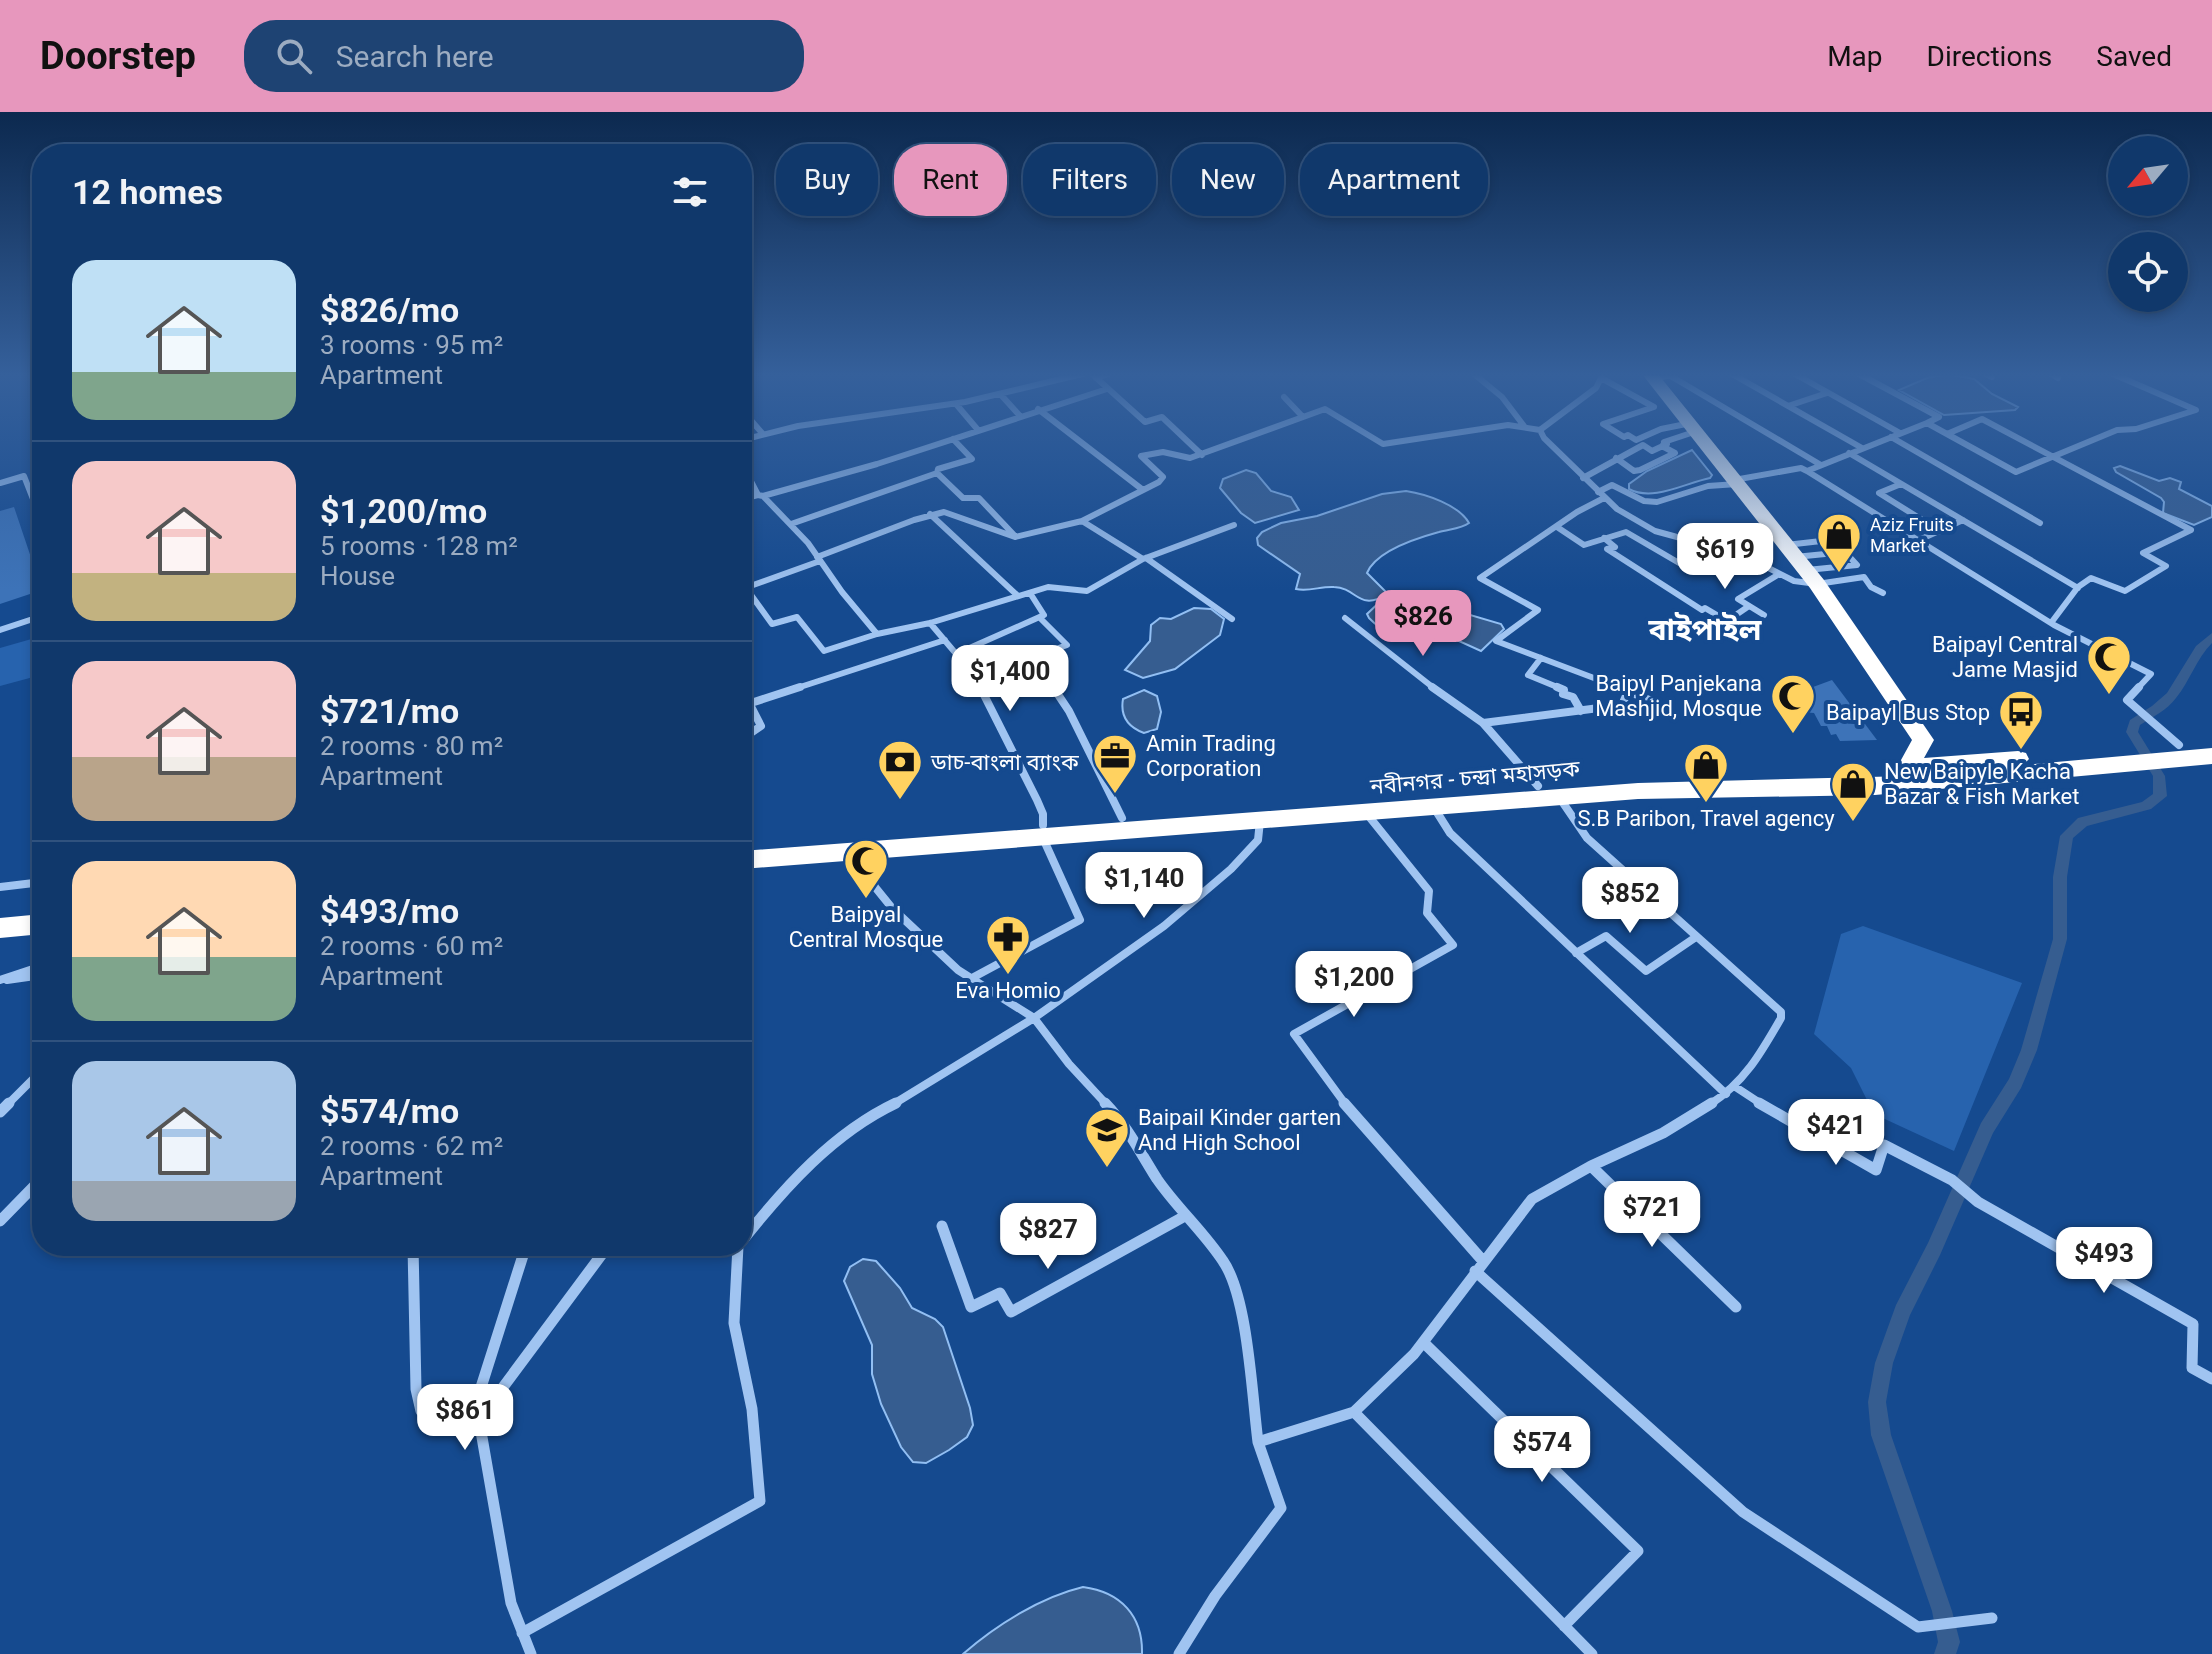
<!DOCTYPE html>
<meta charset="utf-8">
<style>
:root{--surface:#10386b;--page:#1e4373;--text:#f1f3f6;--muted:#9cacc1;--line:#30527e;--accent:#e797bd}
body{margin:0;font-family:Roboto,"Noto Sans Bengali",sans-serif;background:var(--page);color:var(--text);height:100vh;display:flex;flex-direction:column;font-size:30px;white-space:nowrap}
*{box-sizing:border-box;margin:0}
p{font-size:26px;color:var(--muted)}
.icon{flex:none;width:44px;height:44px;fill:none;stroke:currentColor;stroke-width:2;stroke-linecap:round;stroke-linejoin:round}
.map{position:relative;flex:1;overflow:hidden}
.side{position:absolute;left:32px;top:32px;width:720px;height:1112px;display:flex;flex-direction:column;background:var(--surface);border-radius:32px;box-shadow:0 4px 12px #0003,0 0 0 2px var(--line)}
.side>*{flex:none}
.guide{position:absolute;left:776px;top:32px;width:760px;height:72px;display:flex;gap:16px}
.needle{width:52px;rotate:241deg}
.tools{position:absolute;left:2108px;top:24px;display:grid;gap:16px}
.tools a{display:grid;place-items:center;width:80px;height:80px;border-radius:50%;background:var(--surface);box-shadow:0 4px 12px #0003,0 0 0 2px var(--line);font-size:40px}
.price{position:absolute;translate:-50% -68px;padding:0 18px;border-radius:16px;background:#fff;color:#222;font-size:26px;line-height:52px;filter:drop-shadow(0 2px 4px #0008)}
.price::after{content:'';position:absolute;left:50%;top:48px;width:24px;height:18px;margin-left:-12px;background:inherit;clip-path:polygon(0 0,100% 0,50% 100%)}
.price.active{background:var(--accent);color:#111}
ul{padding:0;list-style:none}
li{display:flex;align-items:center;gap:24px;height:200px;padding:0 40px}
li+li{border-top:2px solid var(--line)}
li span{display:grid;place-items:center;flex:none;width:224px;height:160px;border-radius:24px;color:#555}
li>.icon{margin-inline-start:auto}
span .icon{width:96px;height:96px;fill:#fffc;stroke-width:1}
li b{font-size:34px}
h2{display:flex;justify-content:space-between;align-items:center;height:96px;padding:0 40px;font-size:34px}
.tag{padding:0 28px;border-radius:32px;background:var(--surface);box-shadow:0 4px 12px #0003,0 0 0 2px var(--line);font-size:28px;line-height:72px}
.tag.active{background:var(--accent);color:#111}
header{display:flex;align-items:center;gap:48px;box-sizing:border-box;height:112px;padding:0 40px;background:var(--accent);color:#111}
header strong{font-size:38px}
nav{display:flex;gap:44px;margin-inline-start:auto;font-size:28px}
.search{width:560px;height:72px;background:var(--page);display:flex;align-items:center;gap:20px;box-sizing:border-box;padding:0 28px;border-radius:32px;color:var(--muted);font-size:30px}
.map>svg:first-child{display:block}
.green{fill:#2763ae}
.water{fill:#365d90;stroke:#92bff3;stroke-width:2}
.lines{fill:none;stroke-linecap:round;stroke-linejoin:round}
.canal{fill:#365d90;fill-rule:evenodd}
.building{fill:#3d73b8}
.street-far2{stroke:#a0c4f1;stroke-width:6}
.street-far1{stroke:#a0c4f1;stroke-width:8}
.street{stroke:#a0c4f1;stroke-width:11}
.highway{fill:#fff;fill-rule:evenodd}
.labels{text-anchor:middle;stroke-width:8;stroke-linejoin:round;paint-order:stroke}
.far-poi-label{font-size:18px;fill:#fff;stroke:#154a8f;text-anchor:start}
.poi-label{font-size:22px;fill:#fff;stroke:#154a8f;text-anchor:start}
.street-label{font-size:22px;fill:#fff;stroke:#154a8f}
.district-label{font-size:30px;font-weight:bold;fill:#fff;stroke:#154a8f}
</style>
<header>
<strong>Doorstep</strong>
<div class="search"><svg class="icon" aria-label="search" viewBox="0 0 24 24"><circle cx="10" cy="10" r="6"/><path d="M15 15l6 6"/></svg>Search here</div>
<nav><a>Map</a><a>Directions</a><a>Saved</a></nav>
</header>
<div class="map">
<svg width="2212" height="1542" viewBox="0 0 2212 1542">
<rect width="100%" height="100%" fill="#154a8f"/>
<path class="green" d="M35 526 37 564 0 574V536Z
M1863 814 2022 871 1954 1039 1874 1002 1851 956 1814 922 1841 822Z"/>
<path class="water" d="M1948 262 1974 267 1992 282 2018 295 2015 298 1944 303 1899 278 1927 266Z
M1692 338 1712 363 1710 366C1685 371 1653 390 1629 377V372L1647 359Z
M2120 354 2159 369 2170 366 2181 370 2179 377 2212 394V405L2194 413 2163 401 2164 390 2161 386 2116 360 2114 356Z
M1246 358 1256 361 1271 379 1291 385 1299 398 1255 411 1241 401 1220 376 1223 367Z
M1406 379C1426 382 1459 393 1469 411 1461 417 1449 417 1439 420 1417 426 1376 439 1367 461L1388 482C1358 500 1358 476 1334 475 1321 474 1309 480 1296 477L1300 462 1258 433 1257 426 1262 420 1281 411 1317 404 1382 382Z
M1399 482 1501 512 1504 517 1481 539 1439 520 1431 512C1404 512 1395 533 1369 506L1367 502 1383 487Z
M1194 496 1211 497 1224 507 1220 523 1175 557 1143 566 1125 558 1150 529 1151 513 1160 506 1171 507Z
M1144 578 1157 584 1161 600 1157 617 1144 621C1128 615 1120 604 1123 587Z
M863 1147 876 1149 900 1176 912 1196 935 1207 943 1215 970 1296 973 1313 967 1325 949 1338 926 1351 913 1350 901 1335 881 1292 872 1262V1233L844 1169 850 1155Z
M1083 1475C1121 1480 1143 1504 1142 1542H963C996 1513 1041 1485 1083 1475Z"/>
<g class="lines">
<path class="canal" d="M2212 521V531C2196 547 2190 569 2176 586 2167 598 2153 605 2140 613L2138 620 2165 664 2167 684 2151 697 2087 714 2073 726 2067 765V827L2037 938 2021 976 1993 1021 1940 1143 1910 1203 1893 1251 1886 1290 1891 1323 1952 1499 1960 1530 1956 1542H1934L1938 1530 1932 1499 1871 1323 1868 1290 1875 1251 1896 1193 1928 1131 1981 1011 2009 967 2021 938 2053 827V765L2060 724 2078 706 2142 690 2153 682V664L2126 620 2130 608 2152 594 2167 581 2196 534Z"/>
</g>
<path class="building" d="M14 395 42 478 0 492V399Z
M1832 568 1877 628 1840 629 1836 622 1831 623 1827 614H1821L1814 601 1802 600 1799 594H1790L1786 585Z"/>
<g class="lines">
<path class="street-far2" d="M1092 262 1145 310 1162 305 1202 343
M1474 262 1502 285 1524 314
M1603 262 1596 276 1540 318 1544 326 1617 397 1655 419 1743 443 1794 469 1817 472 1864 465 1871 475 1883 481
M1732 262 1862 336
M1795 262 1900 321
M1859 262 1939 305 1927 311 2016 360 2117 318 2136 317 2196 298 2113 262
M1986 262 1992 265
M2051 262 2058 266
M1096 266 1108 262
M1601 266 1654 295 1603 312 1624 325 1628 323 1636 328 1661 317 1691 311
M1655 267 1669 263 1821 353
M1002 284 1020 304
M1284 285 1302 304
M956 292 978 318
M1788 294 1827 281
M1038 297 1143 378
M742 298 762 321
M1927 311 1807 359 2054 513 2151 562 2137 577
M1947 322 1982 307 2191 418 2143 441 2166 454 2125 479 2091 466 2078 475 2051 511
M1891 325 2040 411
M742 328 798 314 965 290 1082 262
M1849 341 2078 476
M1616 346 1634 359 1640 358 1675 341 1662 334
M742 352 758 383 742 387
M937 361 938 357 972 347 953 327
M1583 366 1643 333 1652 339 1667 332 1664 330 1697 319
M1734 368 1801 356 1807 359
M0 371 24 364 42 410
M1901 372 1879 381 1940 419
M1598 380 1612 373 1644 389 1657 390 1708 374 1737 372
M758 383 763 384 808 431 842 480 877 522 930 511 1048 475 1087 479 1143 447 1082 409 1159 370 1163 365 1141 344 1163 340 1190 346 1325 297 1383 332 1508 313 1540 318
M763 384 877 352 1107 277
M1604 386 1577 400 1480 466 1538 498 1496 529 1623 577
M930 402 1018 484
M791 412 937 361 963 386H979L1015 424
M1557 415 1584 433 1626 420 1686 455 1717 434
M1604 426 1615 435 1607 437 1702 498 1705 496 1727 509 1749 494
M1919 428 1963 408
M1786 433 1830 428 1845 440
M817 445 914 408 944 400 1015 425 1082 409
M1795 445 1845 440 1857 453 1807 458
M1146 446 1232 507
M1143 447 1234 413
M746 476 772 512 797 505 824 539 877 522
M742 477 820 449
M1764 503 1738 487 1779 462
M1345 506 1435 577
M930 511 963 550 981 577
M0 518 42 504
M956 542 1044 503 1030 481
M1541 546 1528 563 1562 577
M1034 547 1054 577
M973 568 1067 533 1040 506
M794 577 945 528"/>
<path class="street-far1" d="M980 575 1037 688 1043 702V713
M1053 575 1069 599 1122 706
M1432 575 1483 611
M1557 575 1564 578 1563 582 1573 585 1581 599
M2139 575 2127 588 2179 633
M742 577 761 614 742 627
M1628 579 1656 591
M751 591 800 575
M1538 674 1483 611 1622 593 1628 579 1618 575
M1559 685 1587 726 1781 900V906C1761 941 1744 971 1709 993
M1433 694 1450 721 1726 982
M860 739 875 775 892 796 958 858 1034 906 1069 952 1107 993
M0 775 42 770
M1576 841 1606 824 1646 859 1696 825
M972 866 1080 808 1042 724
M0 868 42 854
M7 868 42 863
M1734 974 1763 993
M7 993 42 958
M892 993 1034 906 1164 814 1231 757 1258 728 1260 709
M1346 993 1294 922 1453 833 1427 801 1429 779 1367 702"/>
<path class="street" d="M1105 991C1127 1014 1140 1040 1157 1067 1177 1096 1204 1120 1223 1149 1248 1185 1252 1284 1258 1330
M1344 991 1483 1149
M1759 991 1876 1058 1884 1033 1952 1068 1978 1090 2193 1212 2192 1256 2212 1267
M0 1000 9 991
M1591 1054 1736 1195
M0 1109 42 1066
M942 1114 971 1195 1000 1181 1011 1200 1185 1104
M742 1129C785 1075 833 1021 896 991
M413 1134 416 1277 421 1299 436 1310
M526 1134 476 1291 511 1491 531 1542
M1475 1159 1743 1400 1918 1515 1992 1506
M1423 1230 1638 1439 1564 1514
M1354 1300 1592 1542
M478 1303 498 1282 608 1134
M522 1521 760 1389 752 1297 734 1211 738 1134
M1179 1542 1215 1484 1281 1396 1258 1330 1354 1300 1414 1242 1532 1087 1591 1054 1663 1021 1712 991"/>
<path class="highway" d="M1642 262H1658L1824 468 1934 628 1924 646 2018 639 2026 641 2029 647 2023 653 2212 636V652L1875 683 1638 687 742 757V739L1638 671 1908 664 1892 662 1889 656 1892 650 1901 648 1912 628 1810 476Z
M42 802V822L0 826V806Z"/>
</g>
<linearGradient id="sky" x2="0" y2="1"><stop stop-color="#0c294f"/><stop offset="0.55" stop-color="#35609b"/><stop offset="1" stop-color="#35609b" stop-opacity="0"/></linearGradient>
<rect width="2212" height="478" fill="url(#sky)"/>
<defs>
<g id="shop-pin" transform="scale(2.3)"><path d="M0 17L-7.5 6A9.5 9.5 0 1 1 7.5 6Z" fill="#ffd260" stroke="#154a8f"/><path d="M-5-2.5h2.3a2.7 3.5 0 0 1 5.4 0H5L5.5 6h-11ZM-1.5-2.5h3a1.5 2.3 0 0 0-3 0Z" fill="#111"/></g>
<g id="mosque-pin" transform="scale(2.3)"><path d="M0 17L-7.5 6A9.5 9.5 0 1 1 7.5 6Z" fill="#ffd260" stroke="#154a8f"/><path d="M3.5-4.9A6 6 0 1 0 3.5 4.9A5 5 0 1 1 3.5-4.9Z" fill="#111"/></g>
<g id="bus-pin" transform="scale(2.3)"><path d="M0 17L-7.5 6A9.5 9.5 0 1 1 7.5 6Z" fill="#ffd260" stroke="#154a8f"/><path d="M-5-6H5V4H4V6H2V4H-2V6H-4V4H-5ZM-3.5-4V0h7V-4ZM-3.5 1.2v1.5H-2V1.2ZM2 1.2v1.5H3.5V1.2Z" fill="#111"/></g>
<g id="office-pin" transform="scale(2.3)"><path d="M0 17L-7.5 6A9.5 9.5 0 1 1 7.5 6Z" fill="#ffd260" stroke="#154a8f"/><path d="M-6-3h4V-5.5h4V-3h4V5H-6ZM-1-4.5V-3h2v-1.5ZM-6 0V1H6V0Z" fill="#111"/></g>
<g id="bank-pin" transform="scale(2.3)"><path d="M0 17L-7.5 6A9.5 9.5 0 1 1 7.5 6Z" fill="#ffd260" stroke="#154a8f"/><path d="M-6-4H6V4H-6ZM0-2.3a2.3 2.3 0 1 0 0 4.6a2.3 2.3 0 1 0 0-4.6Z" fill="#111"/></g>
<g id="pharmacy-pin" transform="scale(2.3)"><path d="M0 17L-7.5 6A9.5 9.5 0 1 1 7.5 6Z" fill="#ffd260" stroke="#154a8f"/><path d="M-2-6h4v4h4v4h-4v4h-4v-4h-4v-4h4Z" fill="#111"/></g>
<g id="school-pin" transform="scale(2.3)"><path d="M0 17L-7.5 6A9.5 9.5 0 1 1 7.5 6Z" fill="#ffd260" stroke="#154a8f"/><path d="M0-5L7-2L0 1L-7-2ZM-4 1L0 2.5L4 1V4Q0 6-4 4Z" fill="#111"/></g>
</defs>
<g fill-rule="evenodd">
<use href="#shop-pin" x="1839" y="423"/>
<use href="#mosque-pin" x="2109" y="545"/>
<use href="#mosque-pin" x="1793" y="584"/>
<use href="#bus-pin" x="2021" y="600"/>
<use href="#office-pin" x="1115" y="644"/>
<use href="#bank-pin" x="900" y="650"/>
<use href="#shop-pin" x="1706" y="653"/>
<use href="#shop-pin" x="1853" y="672"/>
<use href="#mosque-pin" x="866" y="749"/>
<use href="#pharmacy-pin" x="1008" y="825"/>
<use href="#school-pin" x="1107" y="1018"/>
</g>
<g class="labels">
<g class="far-poi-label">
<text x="1870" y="419">Aziz Fruits<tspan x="1870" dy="21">Market</tspan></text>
</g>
<g class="poi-label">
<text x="2078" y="540" text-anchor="end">Baipayl Central<tspan x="2078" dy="25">Jame Masjid</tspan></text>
<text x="1762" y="579" text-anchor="end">Baipyl Panjekana<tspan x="1762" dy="25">Mashjid, Mosque</tspan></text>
<text x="1990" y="608" text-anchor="end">Baipayl Bus Stop</text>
<text x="1146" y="639">Amin Trading<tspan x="1146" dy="25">Corporation</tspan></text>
<text x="931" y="658">ডাচ-বাংলা ব্যাংক</text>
<text x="1884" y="667">New Baipyle Kacha<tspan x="1884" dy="25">Bazar &amp; Fish Market</tspan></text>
<text x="1706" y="714" text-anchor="middle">S.B Paribon, Travel agency</text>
<text x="866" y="810" text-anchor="middle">Baipyal<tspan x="866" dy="25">Central Mosque</tspan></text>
<text x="1008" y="886" text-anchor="middle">Eva Homio</text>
<text x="1138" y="1013">Baipail Kinder garten<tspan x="1138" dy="25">And High School</tspan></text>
</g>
<g class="street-label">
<text transform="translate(1475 665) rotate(-5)" y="8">নবীনগর - চন্দ্রা মহাসড়ক</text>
</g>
<g class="district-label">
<text x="1705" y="528">বাইপাইল</text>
</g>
</g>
</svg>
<div class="tools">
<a><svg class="needle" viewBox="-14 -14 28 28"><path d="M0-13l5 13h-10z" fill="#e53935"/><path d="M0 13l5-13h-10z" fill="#9cacc1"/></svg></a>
<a><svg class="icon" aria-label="locate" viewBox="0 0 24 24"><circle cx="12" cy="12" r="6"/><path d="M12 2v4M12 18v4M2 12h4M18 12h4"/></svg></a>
</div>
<b class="price" style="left:1725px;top:479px">$619</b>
<b class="price active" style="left:1423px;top:546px">$826</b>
<b class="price" style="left:1010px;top:601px">$1,400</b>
<b class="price" style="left:1144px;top:808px">$1,140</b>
<b class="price" style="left:1630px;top:823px">$852</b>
<b class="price" style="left:1354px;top:907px">$1,200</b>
<b class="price" style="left:1836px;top:1055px">$421</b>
<b class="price" style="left:1652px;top:1137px">$721</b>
<b class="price" style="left:1048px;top:1159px">$827</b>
<b class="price" style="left:2104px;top:1183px">$493</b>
<b class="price" style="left:465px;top:1340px">$861</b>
<b class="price" style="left:1542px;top:1372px">$574</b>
<div class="guide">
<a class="tag">Buy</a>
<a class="tag active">Rent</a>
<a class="tag">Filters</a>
<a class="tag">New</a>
<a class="tag">Apartment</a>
</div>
<section class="side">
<h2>12 homes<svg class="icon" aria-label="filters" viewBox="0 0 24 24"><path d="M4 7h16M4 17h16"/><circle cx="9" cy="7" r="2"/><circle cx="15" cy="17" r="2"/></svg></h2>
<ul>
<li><span style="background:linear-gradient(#bfe0f5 70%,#7fa58c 0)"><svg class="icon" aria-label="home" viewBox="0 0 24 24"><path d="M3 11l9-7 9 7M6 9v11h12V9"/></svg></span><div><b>$826/mo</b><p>3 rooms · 95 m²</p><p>Apartment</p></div></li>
<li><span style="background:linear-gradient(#f6c9c9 70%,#c2b280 0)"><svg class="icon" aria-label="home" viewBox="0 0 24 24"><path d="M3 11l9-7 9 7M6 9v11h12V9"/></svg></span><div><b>$1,200/mo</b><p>5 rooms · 128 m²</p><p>House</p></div></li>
<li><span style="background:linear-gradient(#f6c9c9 60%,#b9a48a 0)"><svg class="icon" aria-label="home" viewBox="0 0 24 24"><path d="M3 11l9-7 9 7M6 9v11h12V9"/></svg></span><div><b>$721/mo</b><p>2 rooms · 80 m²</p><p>Apartment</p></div></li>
<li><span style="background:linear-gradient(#ffd9b3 60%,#7fa58c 0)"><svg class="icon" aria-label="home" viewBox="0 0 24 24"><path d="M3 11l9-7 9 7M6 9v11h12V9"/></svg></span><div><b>$493/mo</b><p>2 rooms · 60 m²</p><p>Apartment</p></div></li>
<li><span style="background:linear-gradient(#a9c7e8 75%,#9aa5b1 0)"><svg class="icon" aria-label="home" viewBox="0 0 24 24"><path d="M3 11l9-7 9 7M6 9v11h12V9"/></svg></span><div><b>$574/mo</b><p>2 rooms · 62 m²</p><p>Apartment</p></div></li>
</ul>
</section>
</div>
